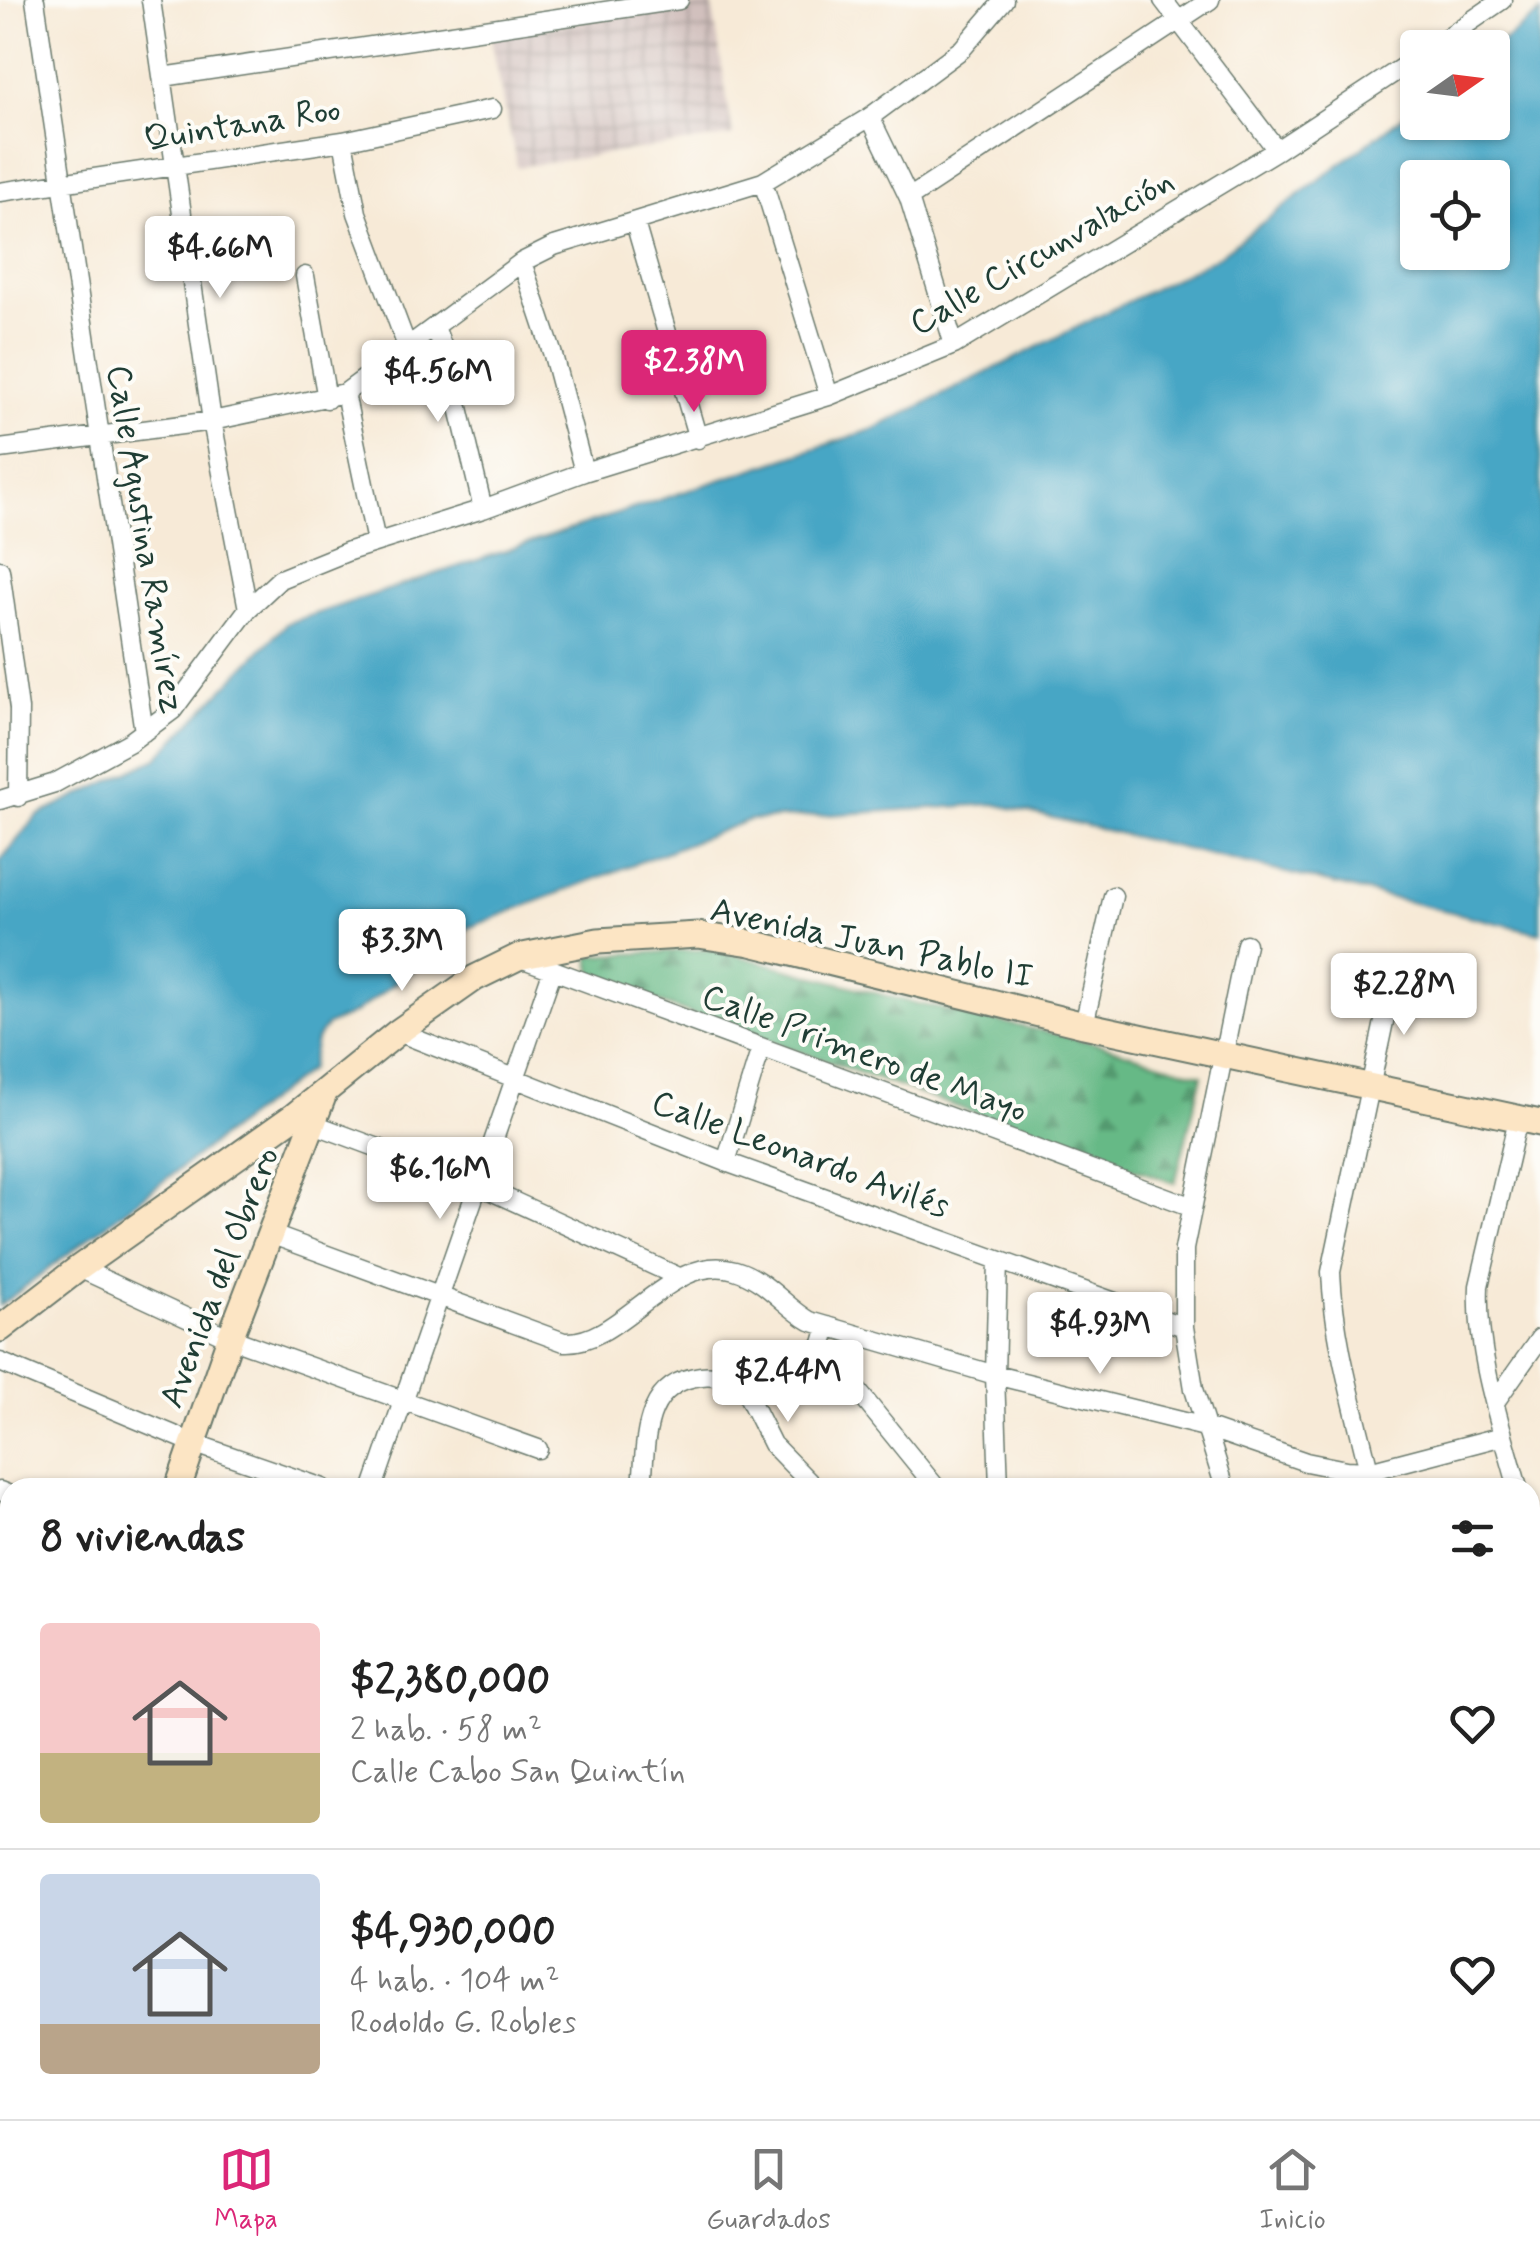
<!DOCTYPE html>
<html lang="es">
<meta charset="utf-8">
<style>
:root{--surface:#fff;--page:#f2f2f2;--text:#222;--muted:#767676;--line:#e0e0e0;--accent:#db2777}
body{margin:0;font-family:Mynerve,sans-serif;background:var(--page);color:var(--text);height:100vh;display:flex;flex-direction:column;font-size:38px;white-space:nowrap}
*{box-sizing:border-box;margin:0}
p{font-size:32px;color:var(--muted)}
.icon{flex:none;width:55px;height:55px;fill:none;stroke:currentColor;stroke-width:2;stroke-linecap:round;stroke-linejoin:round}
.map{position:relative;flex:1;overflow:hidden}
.side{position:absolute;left:0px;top:1478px;width:1540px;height:642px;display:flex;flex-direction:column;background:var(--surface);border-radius:30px 30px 0 0;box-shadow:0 2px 8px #0004}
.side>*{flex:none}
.needle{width:65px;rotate:76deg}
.controls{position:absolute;left:1400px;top:30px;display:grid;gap:20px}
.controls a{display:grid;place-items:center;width:110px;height:110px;border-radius:10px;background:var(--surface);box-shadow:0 2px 8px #0004;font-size:50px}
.price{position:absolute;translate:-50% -85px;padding:0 22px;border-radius:10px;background:#fff;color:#222;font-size:32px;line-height:65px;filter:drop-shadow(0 2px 5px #0008)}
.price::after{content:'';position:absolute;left:50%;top:60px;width:30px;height:22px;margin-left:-15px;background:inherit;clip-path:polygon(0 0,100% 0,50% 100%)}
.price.selected{background:var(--accent);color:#fff}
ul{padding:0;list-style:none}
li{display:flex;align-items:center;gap:30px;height:250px;padding:0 40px}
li+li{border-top:2px solid var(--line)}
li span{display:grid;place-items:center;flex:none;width:280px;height:200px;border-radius:10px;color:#555}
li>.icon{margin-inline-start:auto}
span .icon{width:120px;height:120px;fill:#fffc;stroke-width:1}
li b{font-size:42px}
h2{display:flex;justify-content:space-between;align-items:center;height:120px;padding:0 40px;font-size:42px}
.tab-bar{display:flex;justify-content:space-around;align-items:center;height:140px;border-top:2px solid var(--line);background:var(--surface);font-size:28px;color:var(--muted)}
.tab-bar a{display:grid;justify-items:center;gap:5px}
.tab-bar .selected{color:var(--accent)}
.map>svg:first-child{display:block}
.built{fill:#f5d3c2}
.industrial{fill:url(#industrial-grid)}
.forest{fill:url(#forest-firs);stroke:#427b5d;stroke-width:2.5}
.water{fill:#46a6c5;stroke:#32727c;stroke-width:2.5;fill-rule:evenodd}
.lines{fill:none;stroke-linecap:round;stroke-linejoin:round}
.minor-casing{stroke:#6b7a6d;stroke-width:21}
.tertiary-casing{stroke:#6b7a6d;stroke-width:26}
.secondary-casing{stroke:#6b7a6d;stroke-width:29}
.primary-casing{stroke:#6b7a6d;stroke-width:31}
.minor{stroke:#fff;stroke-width:18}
.tertiary{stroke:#fff;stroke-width:22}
.secondary{stroke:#fce5c4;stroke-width:25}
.primary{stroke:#f8bf6c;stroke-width:28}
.rail-casing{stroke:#1f3d34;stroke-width:9}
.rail{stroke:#fdfcf7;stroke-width:5;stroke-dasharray:15;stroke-linecap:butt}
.labels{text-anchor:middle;stroke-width:8;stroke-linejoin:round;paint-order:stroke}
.street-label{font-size:35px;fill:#1f3d34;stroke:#fdfcf7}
</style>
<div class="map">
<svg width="1540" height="2119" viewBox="0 0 1540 2119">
<defs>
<pattern id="industrial-grid" width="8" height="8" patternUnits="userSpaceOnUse" patternTransform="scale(2.5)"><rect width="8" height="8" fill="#d1c0bd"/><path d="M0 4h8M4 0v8" fill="none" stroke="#a99d9a"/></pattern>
<pattern id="forest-firs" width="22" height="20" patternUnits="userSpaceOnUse" patternTransform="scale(2.5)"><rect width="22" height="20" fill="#66b986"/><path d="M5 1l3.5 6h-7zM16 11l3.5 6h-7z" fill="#53986e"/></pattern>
</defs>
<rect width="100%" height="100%" fill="#fdfcf7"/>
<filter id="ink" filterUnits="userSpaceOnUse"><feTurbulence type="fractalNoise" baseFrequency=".01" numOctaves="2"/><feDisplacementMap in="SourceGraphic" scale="20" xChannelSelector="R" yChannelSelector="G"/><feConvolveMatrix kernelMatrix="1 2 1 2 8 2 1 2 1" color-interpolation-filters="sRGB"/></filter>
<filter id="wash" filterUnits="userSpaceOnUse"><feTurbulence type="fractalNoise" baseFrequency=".0048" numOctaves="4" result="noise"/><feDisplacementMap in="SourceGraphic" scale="40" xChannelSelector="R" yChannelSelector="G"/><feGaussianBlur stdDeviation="2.25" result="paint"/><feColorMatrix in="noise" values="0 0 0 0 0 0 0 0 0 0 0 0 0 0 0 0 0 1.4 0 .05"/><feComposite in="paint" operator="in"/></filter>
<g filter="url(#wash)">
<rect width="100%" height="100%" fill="#f7ead7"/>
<path class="built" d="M638 2110H918L916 2119H636Z"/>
<path class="industrial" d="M712 3 733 136 517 167 490 34Z"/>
<path class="forest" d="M713 949 906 1001 1088 1041 1202 1075 1175 1183 594 980 589 956Z"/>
<path class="water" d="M1540 13V933L994 804 749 820 470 927 355 1013 327 1025 316 1040 310 1069 0 1306V861L37 816 157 758 287 623 874 429 1217 257 1417 106 1418 122H1492L1493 49ZM1418 178H1492V252H1418Z
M0 1899 10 1902V2110H110L108 2119H0Z"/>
</g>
<g filter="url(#ink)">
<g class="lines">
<g class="minor-casing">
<path id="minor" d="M35 0 144 732
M151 0 212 421 248 609
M1163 0 1277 150
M1432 48 1502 0
M163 77 679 0
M870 117 909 198 954 345
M343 141 357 213 408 349
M763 182 829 396
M0 192 343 141 492 109
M909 198 1210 0
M635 223 698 439
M522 262 553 355 584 472
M305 276 327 399
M435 327 448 361 483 509
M345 393 376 542
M0 449 212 421 345 393 522 262 554 246 763 182 870 117 962 49 1004 0
M0 570 19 709 18 797
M0 800 55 783 130 742 173 710 248 609 280 579 349 551 483 509 584 472 829 396 954 345 1277 150 1418 57
M518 957 1190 1206
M1084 1025 1113 896
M398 1032 726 1162 1184 1327
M1518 1119 1479 1286C1476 1355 1500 1422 1518 1488
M303 1120 478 1185 681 1278
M726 1162 761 1048
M270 1234 564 1342C621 1346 670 1251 735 1270 766 1279 784 1306 810 1321L995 1375 1205 1427 1306 1462 1346 1470 1369 1471 1503 1436
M998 1260 995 1375 999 1488
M79 1268 230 1338 538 1449
M822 1347 934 1485
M0 1362 193 1443 323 1488
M739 1378 772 1444 815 1488
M1495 1402 1540 1338
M373 1488 552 972
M642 1488C646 1441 642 1383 701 1376 714 1374 728 1379 740 1377 767 1373 796 1356 822 1347L828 1326
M1225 1488 1194 1389 1184 1327V1249L1246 944
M1373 1488C1357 1416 1334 1345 1331 1272L1393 979
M0 1491 10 1495
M1530 1534 1539 1578 1530 1722
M1530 1799 1540 1826
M1530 2015 1540 1985"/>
</g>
<g class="tertiary-casing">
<path id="tertiary" d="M928 2119 929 2110
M992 2119 995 2110"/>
</g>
<g class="secondary-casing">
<path id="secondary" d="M0 1329 79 1268 294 1116 398 1032 475 978 518 957 598 941 698 935 751 943 1084 1025 1540 1123
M178 1488 230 1338 325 1091"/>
</g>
<g class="primary-casing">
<path id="primary" d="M0 1633 10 1637
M0 1673 10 1676
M1530 2084 1540 2085
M1530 2107 1540 2108"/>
</g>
<use href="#minor" class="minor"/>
<use href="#tertiary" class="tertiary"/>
<use href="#secondary" class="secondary"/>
<use href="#primary" class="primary"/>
<g class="rail-casing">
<path id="rail" d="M0 1851 10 1853
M1059 2110 1077 2119"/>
</g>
<use href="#rail" class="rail"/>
</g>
</g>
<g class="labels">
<g class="street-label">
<text transform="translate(242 123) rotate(-9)" y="12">Quintana Roo</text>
<text transform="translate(1041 251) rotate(-30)" y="12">Calle Circunvalación</text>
<text transform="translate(147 539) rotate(81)" y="12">Calle Agustina Ramírez</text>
<text transform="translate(872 942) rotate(12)" y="12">Avenida Juan Pablo II</text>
<text transform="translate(865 1052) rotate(20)" y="12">Calle Primero de Mayo</text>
<text transform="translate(801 1153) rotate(20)" y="12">Calle Leonardo Avilés</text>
<text transform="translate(218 1277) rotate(-69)" y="12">Avenida del Obrero</text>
</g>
</g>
</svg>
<div class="controls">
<a><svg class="needle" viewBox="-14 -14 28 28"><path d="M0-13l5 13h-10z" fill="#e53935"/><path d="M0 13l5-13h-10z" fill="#767676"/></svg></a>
<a><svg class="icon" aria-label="locate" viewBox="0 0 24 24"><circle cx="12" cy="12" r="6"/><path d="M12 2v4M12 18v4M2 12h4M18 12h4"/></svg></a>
</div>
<b class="price" style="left:220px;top:301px">$4.66M</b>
<b class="price selected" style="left:694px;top:415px">$2.38M</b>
<b class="price" style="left:438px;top:425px">$4.56M</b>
<b class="price" style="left:402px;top:994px">$3.3M</b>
<b class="price" style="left:1404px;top:1038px">$2.28M</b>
<b class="price" style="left:440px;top:1222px">$6.16M</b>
<b class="price" style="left:1100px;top:1377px">$4.93M</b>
<b class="price" style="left:788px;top:1425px">$2.44M</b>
<section class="side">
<h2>8 viviendas<svg class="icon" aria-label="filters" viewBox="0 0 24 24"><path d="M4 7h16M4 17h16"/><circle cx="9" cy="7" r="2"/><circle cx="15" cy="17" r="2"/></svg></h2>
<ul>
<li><span style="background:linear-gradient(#f6c9c9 65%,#c2b280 0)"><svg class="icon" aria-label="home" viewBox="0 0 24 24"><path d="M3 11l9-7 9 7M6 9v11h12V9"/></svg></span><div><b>$2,380,000</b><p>2 hab. · 58 m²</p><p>Calle Cabo San Quintín</p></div><svg class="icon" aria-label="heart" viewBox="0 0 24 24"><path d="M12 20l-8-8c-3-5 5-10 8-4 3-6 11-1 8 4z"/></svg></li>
<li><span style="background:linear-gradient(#c9d6e8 75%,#b9a48a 0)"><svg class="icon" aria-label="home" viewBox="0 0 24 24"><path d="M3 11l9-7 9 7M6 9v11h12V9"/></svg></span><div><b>$4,930,000</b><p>4 hab. · 104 m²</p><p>Rodoldo G. Robles</p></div><svg class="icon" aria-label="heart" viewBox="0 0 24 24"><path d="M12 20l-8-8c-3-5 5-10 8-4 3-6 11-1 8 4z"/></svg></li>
</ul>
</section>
</div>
<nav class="tab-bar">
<a class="selected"><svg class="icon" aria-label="map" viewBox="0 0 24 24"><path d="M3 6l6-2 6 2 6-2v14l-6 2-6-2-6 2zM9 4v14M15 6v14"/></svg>Mapa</a>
<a><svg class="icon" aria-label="saved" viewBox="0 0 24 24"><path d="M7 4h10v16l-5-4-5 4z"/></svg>Guardados</a>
<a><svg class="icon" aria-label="home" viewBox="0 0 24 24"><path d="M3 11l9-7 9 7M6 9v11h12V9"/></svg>Inicio</a>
</nav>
